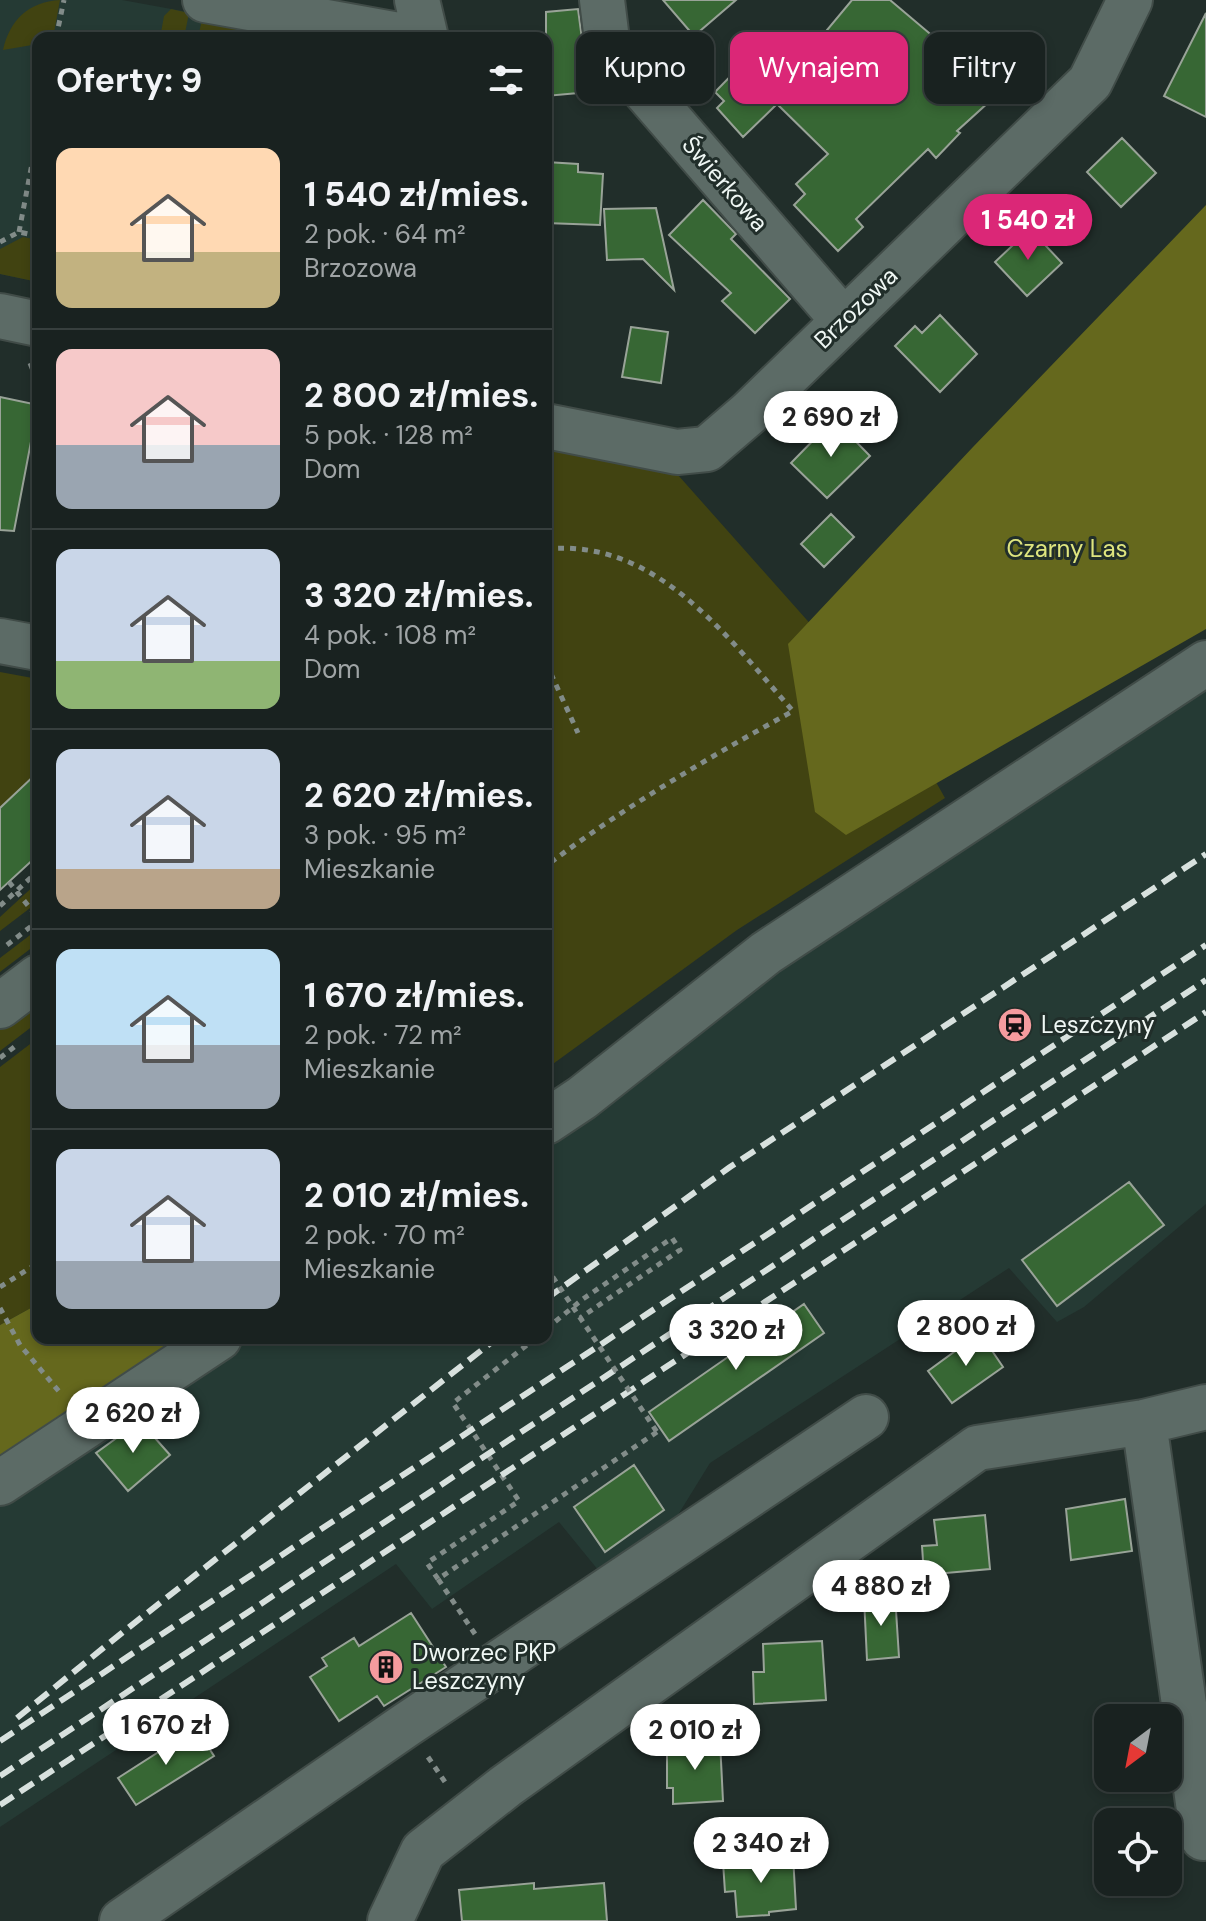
<!DOCTYPE html>
<html lang="pl">
<meta charset="utf-8">
<style>
:root{--surface:#192220;--page:#222a29;--text:#f1f3f6;--muted:#9fa4a5;--line:#373f3e;--accent:#db2777}
body{margin:0;font-family:"DM Sans",sans-serif;background:var(--page);color:var(--text);height:100vh;display:flex;flex-direction:column;font-size:30px;white-space:nowrap}
*{box-sizing:border-box;margin:0}
p{font-size:26px;color:var(--muted)}
.icon{flex:none;width:44px;height:44px;fill:none;stroke:currentColor;stroke-width:2;stroke-linecap:round;stroke-linejoin:round}
.map{position:relative;flex:1;overflow:hidden}
.sheet{position:absolute;left:32px;top:32px;width:520px;height:1312px;display:flex;flex-direction:column;background:var(--surface);border-radius:16px;box-shadow:0 4px 12px #0003,0 0 0 2px var(--line)}
.sheet>*{flex:none}
.guide{position:absolute;left:576px;top:32px;width:510px;height:72px;display:flex;gap:16px}
.needle{width:52px;rotate:212deg}
.buttons{position:absolute;left:1094px;top:1704px;display:grid;gap:16px}
.buttons a{display:grid;place-items:center;width:88px;height:88px;border-radius:16px;background:var(--surface);box-shadow:0 4px 12px #0003,0 0 0 2px var(--line);font-size:40px}
.price{position:absolute;translate:-50% -68px;padding:0 18px;border-radius:28px;background:#fff;color:#222;font-size:26px;line-height:52px;filter:drop-shadow(0 2px 4px #0008)}
.price::after{content:'';position:absolute;left:50%;top:48px;width:24px;height:18px;margin-left:-12px;background:inherit;clip-path:polygon(0 0,100% 0,50% 100%)}
.price.on{background:var(--accent);color:#fff}
ul{padding:0;list-style:none}
li{display:flex;align-items:center;gap:24px;height:200px;padding:0 24px}
li+li{border-top:2px solid var(--line)}
li span{display:grid;place-items:center;flex:none;width:224px;height:160px;border-radius:16px;color:#555}
li>.icon{margin-inline-start:auto}
span .icon{width:96px;height:96px;fill:#fffc;stroke-width:1}
li b{font-size:34px}
h2{display:flex;justify-content:space-between;align-items:center;height:96px;padding:0 24px;font-size:34px}
.pill{padding:0 28px;border-radius:16px;background:var(--surface);box-shadow:0 4px 12px #0003,0 0 0 2px var(--line);font-size:28px;line-height:72px}
.pill.on{background:var(--accent);color:#fff}
.map>svg:first-child{display:block}
.built{fill:#253a34}
.green{fill:#414311}
.forest{fill:#65681d}
.building{fill:#376734;stroke:#99a398;stroke-width:2}
.lines{fill:none;stroke-linecap:round;stroke-linejoin:round}
.minor-casing{stroke:#414c48;stroke-width:48}
.path{stroke:#828c89;stroke-width:5;stroke-dasharray:6 6;stroke-linecap:butt}
.minor{stroke:#5c6b66;stroke-width:44}
.rail{stroke:#d8e1de;stroke-width:6;stroke-dasharray:16 8;stroke-linecap:butt}
.path-bridge{stroke:#828c89;stroke-width:5;stroke-dasharray:6 6;stroke-linecap:butt}
.labels{text-anchor:middle;stroke-width:6;stroke-linejoin:round;paint-order:stroke}
.street-label{font-size:24px;fill:#eff7f4;stroke:#212e2a}
.park-label{font-size:24px;fill:#dfe57f;stroke:#212e2a}
.poi-label{font-size:24px;fill:#eff7f4;stroke:#212e2a;text-anchor:start}
</style>
<div class="map">
<svg width="1206" height="1921" viewBox="0 0 1206 1921">
<rect width="100%" height="100%" fill="#212e2a"/>
<path class="built" d="M0 0H122L330 38H38V282L0 274Z
M1206 677V1204L1084 1307 1057 1322 1009 1268 710 1463 676 1518 603 1576 559 1522 432 1609 396 1564 0 1827V1493L236 1338H546V1135L993 815Z"/>
<path class="green" d="M60 0 53 38H38V44L3 50C10 20 28 2 60 0Z
M171 9 189 13 184 38H160L164 16Z
M203 15 330 38H224L199 33Z
M23 237 38 240V282L0 274V249Z
M546 441 670 466 910 736 945 798 737 930 546 1069Z
M0 672 38 679V772L0 808Z
M38 882V902L0 931V917Z
M38 929V943L0 972V958Z
M38 1001V1022L0 1051V1030Z
M38 1038V1304L0 1325V1067Z"/>
<path class="forest" d="M1206 205V629L846 835 815 812 788 644 973 447Z
M38 1304V1338H177L0 1467V1325Z"/>
<path class="building" d="M663 0H736L694 36Z
M852 0H890L961 60 988 35 1022 72 957 131 960 133 936 158 928 149 856 219 863 227 838 251 794 205 805 194 796 184 828 154 777 104 743 137 717 108 724 101 715 92 759 47 788 77Z
M578 9 589 92 546 96V12Z
M1206 13V117L1164 96Z
M1122 138 1156 173 1121 207 1087 172Z
M546 162 578 164V172L603 174 600 225 546 223Z
M703 200 736 234 731 239 790 299 755 333 722 301 731 293 669 235Z
M656 208 674 290 643 259 607 260 604 209Z
M1030 229 1062 263 1027 296 995 262Z
M940 315 977 354 940 392 895 346 915 326 922 333Z
M631 327 668 332 661 383 622 377Z
M0 397 38 405 14 531 0 530Z
M834 419 870 456 827 498 791 463Z
M831 514 854 537 824 567 801 544Z
M38 772V855L0 890V808Z
M1129 1182 1164 1225 1057 1306 1022 1260Z
M804 1304 824 1333 669 1441 649 1412Z
M980 1333 1003 1367 952 1403 928 1371Z
M140 1421 170 1455 128 1491 96 1453Z
M634 1465 664 1510 605 1552 574 1507Z
M1125 1499 1132 1551 1071 1560 1066 1509Z
M985 1515 990 1569 924 1575 922 1546 937 1545 934 1520Z
M895 1595 899 1657 867 1660 864 1598Z
M411 1613 446 1667 384 1706 377 1696 339 1721 310 1677 327 1666 322 1658 354 1638 359 1646Z
M822 1641 826 1700 754 1704 753 1672H764L763 1644Z
M196 1728 214 1756 136 1805 118 1778Z
M720 1741 723 1801 673 1804V1788H667V1744Z
M793 1855 796 1909 769 1912V1915L737 1917 735 1891 725 1892 723 1862Z
M534 1883V1889L604 1883 607 1921H462L459 1890Z"/>
<g class="lines">
<g class="minor-casing">
<path id="minor" d="M205 0 415 38
M417 0 426 38
M602 0 608 48 843 320
M0 316 38 324
M546 426 677 452 707 449 749 413 1090 82 1130 0
M0 641 38 648
M0 1006 38 977
M546 1122 582 1098 766 953 1206 663
M1144 1422 1203 1838
M0 1483 219 1338
M122 1921 406 1725 866 1417
M390 1921 423 1851 506 1786 977 1448 1144 1422 1206 1407"/>
</g>
<path class="path" d="M56 38 64 0
M19 232 38 132
M0 242 19 232 38 236
M30 363 38 383
M546 549C657 538 728 638 793 711 708 758 624 807 546 866
M546 663 578 733
M9 882 38 918
M0 906 38 871
M7 945 38 921
M0 1058 18 1044
M0 1287 38 1263
M0 1308 20 1345 62 1395
M546 1329 583 1299 672 1238 680 1250 580 1318
M438 1579 427 1563 519 1501 453 1403 536 1338
M475 1634 438 1579 657 1432
M428 1757 445 1782"/>
<use href="#minor" class="minor"/>
<path class="rail" d="M546 1299 730 1167 1206 854
M17 1718 123 1632 497 1338
M0 1741 1206 945
M0 1776 1206 980
M0 1805 1206 1012"/>
<path class="path-bridge" d="M546 1267 657 1432"/>
</g>
<defs>
<g id="station-disc" transform="scale(1.8)"><circle r="9.5" fill="#f59b9e" stroke="#212e2a"/><path d="M-3-6H3Q5-6 5-4V2Q5 4 3 4L4.5 6H3L1.5 4h-3L-3 6H-4.5L-3 4Q-5 4-5 2V-4Q-5-6-3-6ZM-3.5-4v3h7v-3ZM-3.5 1v1.5H-2V1ZM2 1v1.5H3.5V1Z" fill="#111"/></g>
<g id="building-disc" transform="scale(1.8)"><circle r="9.5" fill="#f59b9e" stroke="#212e2a"/><path d="M-4-6H4V6H1V3H-1V6H-4ZM-2.5-4.3h1.7v1.8h-1.7ZM.8-4.3h1.7v1.8H.8ZM-2.5-1h1.7V.8h-1.7ZM.8-1h1.7V.8H.8Z" fill="#111"/></g>
</defs>
<g fill-rule="evenodd">
<use href="#station-disc" x="1015" y="1025"/>
<use href="#building-disc" x="386" y="1667"/>
</g>
<g class="labels">
<g class="street-label">
<text transform="translate(725 184) rotate(49)" y="8">Świerkowa</text>
<text transform="translate(856 308) rotate(-44)" y="8">Brzozowa</text>
</g>
<g class="park-label">
<text x="1067" y="557">Czarny Las</text>
</g>
<g class="poi-label">
<text x="1041" y="1033">Leszczyny</text>
<text x="412" y="1661">Dworzec PKP<tspan x="412" dy="28">Leszczyny</tspan></text>
</g>
</g>
</svg>
<div class="buttons">
<a><svg class="needle" viewBox="-14 -14 28 28"><path d="M0-13l5 13h-10z" fill="#e53935"/><path d="M0 13l5-13h-10z" fill="#9fa4a5"/></svg></a>
<a><svg class="icon" aria-label="locate" viewBox="0 0 24 24"><circle cx="12" cy="12" r="6"/><path d="M12 2v4M12 18v4M2 12h4M18 12h4"/></svg></a>
</div>
<b class="price on" style="left:1028px;top:262px">1 540 zł</b>
<b class="price" style="left:831px;top:459px">2 690 zł</b>
<b class="price" style="left:966px;top:1368px">2 800 zł</b>
<b class="price" style="left:736px;top:1372px">3 320 zł</b>
<b class="price" style="left:133px;top:1455px">2 620 zł</b>
<b class="price" style="left:881px;top:1628px">4 880 zł</b>
<b class="price" style="left:166px;top:1767px">1 670 zł</b>
<b class="price" style="left:695px;top:1772px">2 010 zł</b>
<b class="price" style="left:761px;top:1885px">2 340 zł</b>
<div class="guide">
<a class="pill">Kupno</a>
<a class="pill on">Wynajem</a>
<a class="pill">Filtry</a>
</div>
<section class="sheet">
<h2>Oferty: 9<svg class="icon" aria-label="filters" viewBox="0 0 24 24"><path d="M4 7h16M4 17h16"/><circle cx="9" cy="7" r="2"/><circle cx="15" cy="17" r="2"/></svg></h2>
<ul>
<li><span style="background:linear-gradient(#ffd9b3 65%,#c2b280 0)"><svg class="icon" aria-label="home" viewBox="0 0 24 24"><path d="M3 11l9-7 9 7M6 9v11h12V9"/></svg></span><div><b>1 540 zł/mies.</b><p>2 pok. · 64 m²</p><p>Brzozowa</p></div></li>
<li><span style="background:linear-gradient(#f6c9c9 60%,#9aa5b1 0)"><svg class="icon" aria-label="home" viewBox="0 0 24 24"><path d="M3 11l9-7 9 7M6 9v11h12V9"/></svg></span><div><b>2 800 zł/mies.</b><p>5 pok. · 128 m²</p><p>Dom</p></div></li>
<li><span style="background:linear-gradient(#c9d6e8 70%,#8fb573 0)"><svg class="icon" aria-label="home" viewBox="0 0 24 24"><path d="M3 11l9-7 9 7M6 9v11h12V9"/></svg></span><div><b>3 320 zł/mies.</b><p>4 pok. · 108 m²</p><p>Dom</p></div></li>
<li><span style="background:linear-gradient(#c9d6e8 75%,#b9a48a 0)"><svg class="icon" aria-label="home" viewBox="0 0 24 24"><path d="M3 11l9-7 9 7M6 9v11h12V9"/></svg></span><div><b>2 620 zł/mies.</b><p>3 pok. · 95 m²</p><p>Mieszkanie</p></div></li>
<li><span style="background:linear-gradient(#bfe0f5 60%,#9aa5b1 0)"><svg class="icon" aria-label="home" viewBox="0 0 24 24"><path d="M3 11l9-7 9 7M6 9v11h12V9"/></svg></span><div><b>1 670 zł/mies.</b><p>2 pok. · 72 m²</p><p>Mieszkanie</p></div></li>
<li><span style="background:linear-gradient(#c9d6e8 70%,#9aa5b1 0)"><svg class="icon" aria-label="home" viewBox="0 0 24 24"><path d="M3 11l9-7 9 7M6 9v11h12V9"/></svg></span><div><b>2 010 zł/mies.</b><p>2 pok. · 70 m²</p><p>Mieszkanie</p></div></li>
</ul>
</section>
</div>
